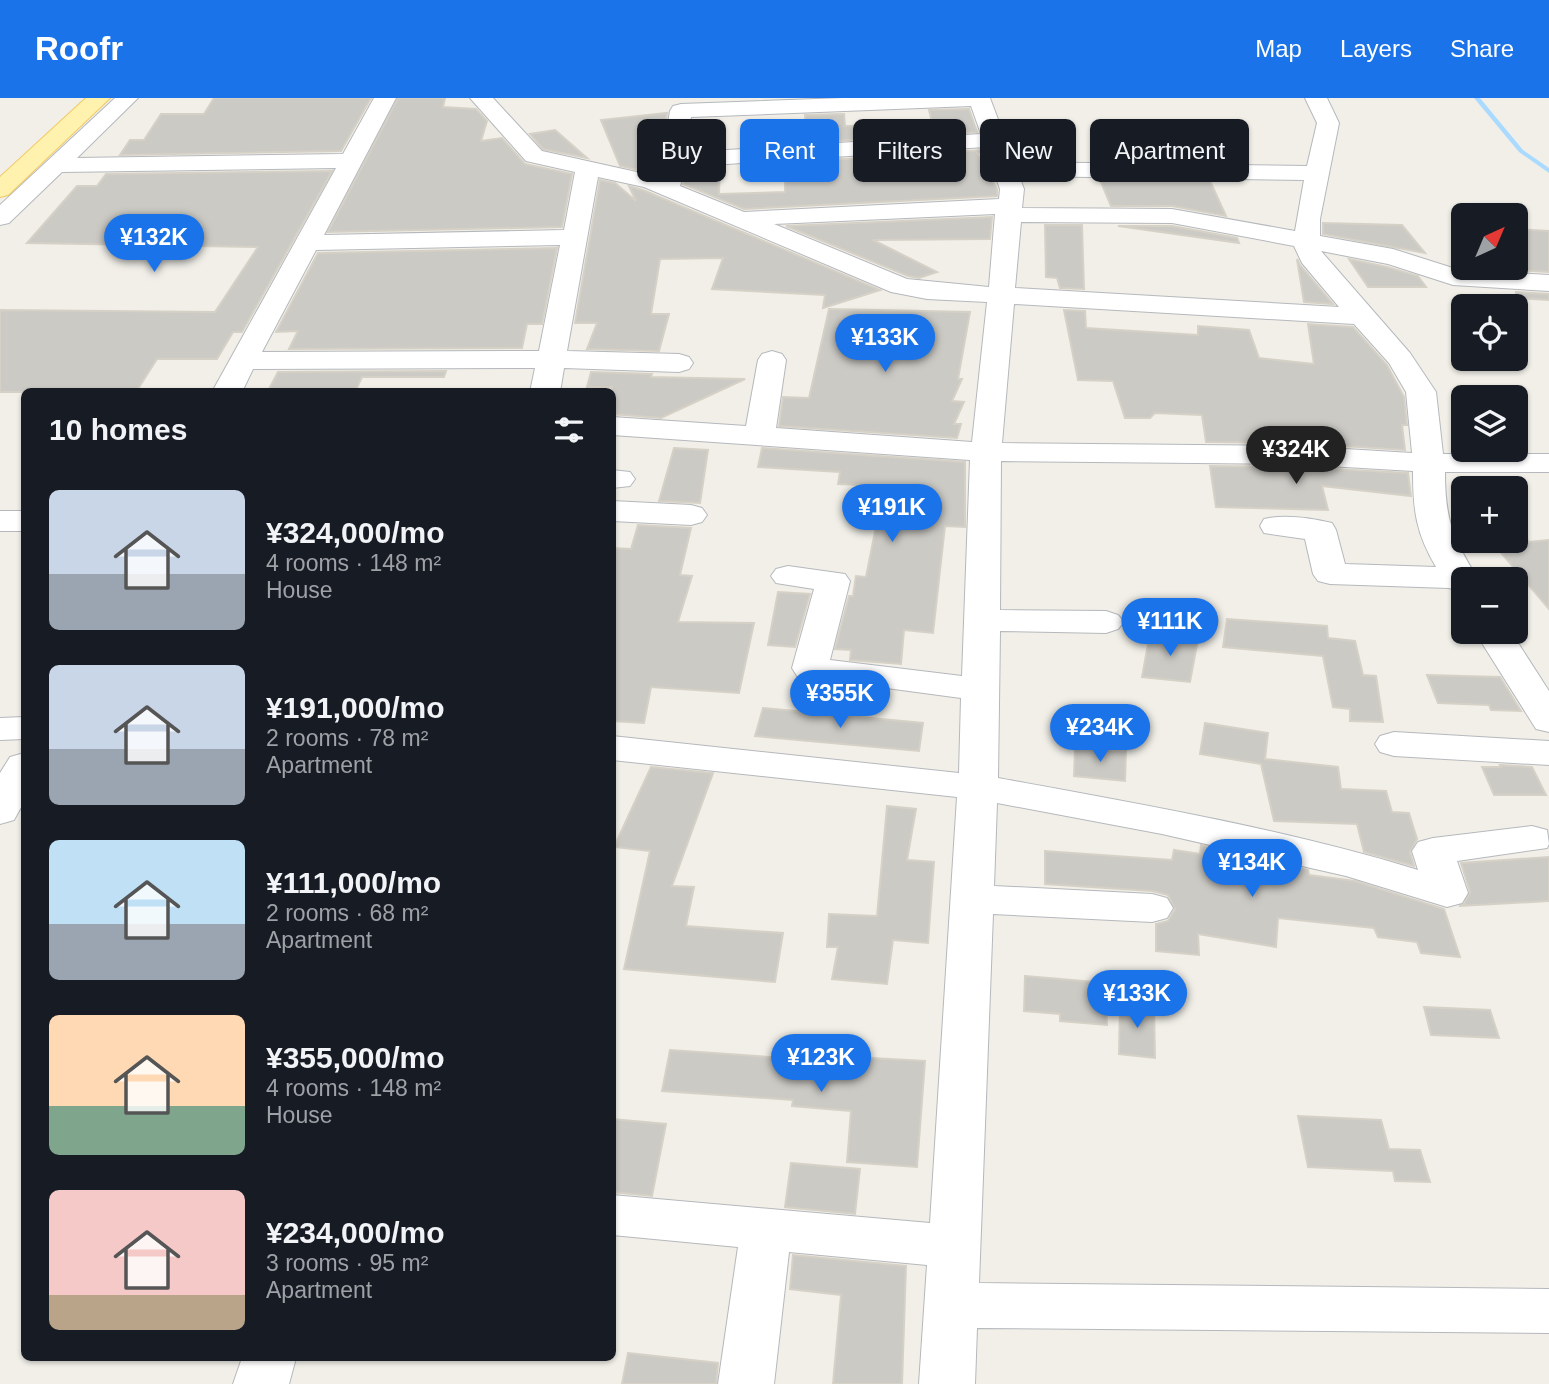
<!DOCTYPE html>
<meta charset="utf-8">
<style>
:root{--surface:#171b24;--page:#20242c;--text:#f1f3f6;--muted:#9ea1a6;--accent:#1a73e8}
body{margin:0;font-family:Helvetica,sans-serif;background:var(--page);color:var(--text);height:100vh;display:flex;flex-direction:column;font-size:26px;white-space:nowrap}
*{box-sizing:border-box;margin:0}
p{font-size:23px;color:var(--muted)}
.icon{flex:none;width:38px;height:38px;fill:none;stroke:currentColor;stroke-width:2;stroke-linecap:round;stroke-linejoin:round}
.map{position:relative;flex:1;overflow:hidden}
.side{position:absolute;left:21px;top:290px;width:595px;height:973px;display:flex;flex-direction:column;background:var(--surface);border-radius:10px;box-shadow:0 2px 5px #0004}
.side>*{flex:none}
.banner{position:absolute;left:637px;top:21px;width:665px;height:63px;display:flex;gap:14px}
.needle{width:46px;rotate:44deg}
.fabs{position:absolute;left:1451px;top:105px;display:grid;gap:14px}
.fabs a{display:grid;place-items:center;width:77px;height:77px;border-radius:10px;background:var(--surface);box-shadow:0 2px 5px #0004;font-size:35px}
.price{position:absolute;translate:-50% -60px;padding:0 16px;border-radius:24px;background:var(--accent);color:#fff;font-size:23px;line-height:46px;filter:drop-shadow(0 2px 4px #0008)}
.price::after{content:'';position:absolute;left:50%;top:42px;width:21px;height:16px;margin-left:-10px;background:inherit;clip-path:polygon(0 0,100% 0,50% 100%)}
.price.on{background:#222;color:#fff}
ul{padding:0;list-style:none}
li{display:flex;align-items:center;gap:21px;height:175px;padding:0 28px}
li span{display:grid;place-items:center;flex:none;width:196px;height:140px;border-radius:10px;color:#555}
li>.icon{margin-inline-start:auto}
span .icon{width:84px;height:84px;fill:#fffc;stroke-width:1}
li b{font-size:30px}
h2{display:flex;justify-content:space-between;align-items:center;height:84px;padding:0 28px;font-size:30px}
.chip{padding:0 24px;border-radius:10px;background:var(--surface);box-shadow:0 2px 5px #0004;font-size:24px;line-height:63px}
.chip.on{background:var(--accent);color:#fff}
header{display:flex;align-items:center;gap:42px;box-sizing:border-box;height:98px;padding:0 35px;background:var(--accent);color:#fff}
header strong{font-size:33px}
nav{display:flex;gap:38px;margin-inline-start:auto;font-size:24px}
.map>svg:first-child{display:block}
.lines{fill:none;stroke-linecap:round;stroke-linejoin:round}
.stream{fill:#aadaff;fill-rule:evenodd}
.building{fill:#cccac5;stroke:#d6d1c6;stroke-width:2}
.minor-casing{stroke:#b5b8bc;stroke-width:2}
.major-casing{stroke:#f2c960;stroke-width:2}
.minor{fill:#fff;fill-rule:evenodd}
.major{fill:#fff2af;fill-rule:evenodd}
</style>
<header>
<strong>Roofr</strong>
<nav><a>Map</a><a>Layers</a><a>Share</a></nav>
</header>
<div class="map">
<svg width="1549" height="1286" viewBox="0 0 1549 1286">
<rect width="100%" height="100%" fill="#f1efe8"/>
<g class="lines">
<path class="stream" d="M1474 0H1480L1523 52 1549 70V75L1519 54Z"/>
</g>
<path class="building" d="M214 0H371L341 53 120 57 130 42H144L161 16H204Z
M398 0H445L443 9 476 11 487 23 481 43 502 40 525 66 572 76 562 129 328 134Z
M969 11 977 34 785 46V34L806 33 805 17 844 16 845 28H933L929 12Z
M667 15 662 47 646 61H659L657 76 620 68 601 22Z
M555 32 587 60 543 51 530 36Z
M983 52 984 55H977L997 91V98L744 111 683 86 688 69H720L719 96 785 94V65Z
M332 73 242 234H233L217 261H157L136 294H0V212L215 214 258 149 27 145 77 88H97L106 76Z
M600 82 615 85 636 103 629 88 643 92 880 192 823 210 825 197 712 191 723 160 660 161 651 216H669L659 253 587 251 597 225H575Z
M1100 82 1210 83 1226 118 1172 108H1111Z
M992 119 990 141 873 142 937 174 919 180 908 178 786 128Z
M1323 125 1402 127 1425 155 1323 136Z
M1045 127H1082L1084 191 1060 190 1057 180 1046 179Z
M1118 128H1172L1237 140 1239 145Z
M1516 131 1549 133V174L1516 172Z
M557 150 542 226H527L522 250 289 251 298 233 276 234 318 155Z
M1297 161 1300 167 1333 206 1304 204Z
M1349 161 1387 169 1418 178 1426 189H1368Z
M1516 194 1549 196V202L1516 200Z
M829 211 970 214 958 281H962L952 303 964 304 954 326H961L957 340 779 328 783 299 809 300Z
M1064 212 1085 213 1086 230 1198 237V228L1249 232 1259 260 1314 266 1308 226 1353 229 1387 267 1404 299 1407 327H1402L1405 352 1295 345 1206 344 1202 317 1155 315 1150 320H1125L1113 283 1078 282Z
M446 273 444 279H362L356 292 269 291 278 274Z
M591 274 652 276 651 279 745 281 661 320 612 316V289H587Z
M674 350 708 352 700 405 659 403Z
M762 350 965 364V429L945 428 933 535 904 532 901 566 850 562 851 552 835 551 849 498H853L856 478 866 479 884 388 838 386 840 374 758 369Z
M1210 368 1295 369 1408 375 1411 398 1322 388 1328 412 1216 409Z
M638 427 691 430 680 477 692 478 678 524 754 525 739 595 651 589 644 625 612 623V450L631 451Z
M1516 435 1526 436 1528 444 1549 442V511L1491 443H1516Z
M778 494 810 496 795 549 768 547Z
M1227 521 1327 528 1328 540 1355 543 1363 577 1376 578 1383 624 1350 623V611L1333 609 1323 558 1223 549Z
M1150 535 1198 541 1190 584 1142 579Z
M1427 577 1500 579 1521 613 1491 612 1489 607 1438 605Z
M763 610 923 625 919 653 755 638Z
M1205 625 1268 635 1265 661 1338 669 1341 691 1386 693 1392 714 1409 715 1417 741 1410 754 1414 768 1364 754 1357 726 1274 723 1261 666 1200 656Z
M1075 648 1126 653 1125 683 1074 678Z
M1500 667 1532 669 1546 697H1494L1482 669H1501Z
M651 669 713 675 672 788 694 789 686 828 783 835 775 884 624 871 650 753 614 749Z
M887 708 916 711 907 762 934 764 928 845 893 842 887 886 832 881 838 849H827L829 816 877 818Z
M1201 747 1308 772 1309 777 1355 783 1444 811 1460 859 1421 855 1417 844 1378 839 1374 830 1278 820 1276 849 1198 836 1199 857 1156 853V826L1168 823 1175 811 1168 797 1152 793 1045 786V753L1172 762 1174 752 1200 756Z
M1549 759V803L1459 808 1464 806 1470 794 1461 765Z
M1025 878 1106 885 1107 927 1060 923V916L1024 913Z
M1120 903 1154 907 1155 960 1119 956Z
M1424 909 1490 912 1499 940 1431 937Z
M670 952 798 961 799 956 925 963 917 1069 847 1064 851 1013 792 1008 793 1002 662 993Z
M1298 1018 1381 1022 1389 1051 1420 1052 1430 1084 1395 1083 1393 1073 1308 1069Z
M612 1021 666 1026 652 1098 612 1094Z
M791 1065 860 1071 855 1116 785 1109Z
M793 1157 906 1168 902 1286H833L841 1197 790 1191Z
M628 1255 718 1265 716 1286H622Z"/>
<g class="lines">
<g class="minor-casing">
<path id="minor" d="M115 0H138L77 60 343 56 374 0H396L324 137 564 132 575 74 526 63 470 0H493L542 53 659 79 670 13 673 8 681 6 843 0H990L1014 64 1307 68 1317 25 1305 0H1327L1339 25 1320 121V138L1393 151 1456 171 1549 177V193L1453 187 1388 166 1321 153 1410 255 1436 294 1443 356H1549V374H1445C1445 423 1453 440 1478 481H1463V495L1449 490 1330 486 1318 483 1313 476 1305 441 1264 435 1260 428 1264 421C1285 416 1311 420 1332 425L1336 432 1345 466 1436 469C1416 435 1413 413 1413 373L1295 366 1001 363 1000 512 1106 513 1118 517 1124 524 1118 531 1106 535 1000 533 998 680C1139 706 1281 730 1418 772L1412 753 1418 744 1433 740 1532 728 1547 732 1549 746 1547 750 1457 763 1468 795 1462 805 1447 809 1346 778 1162 736 997 705 994 788 1152 796 1167 800 1173 810 1167 820 1152 824 993 816 979 1185 1549 1191V1235L977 1230 975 1286H919L927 1167 789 1154 774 1286H718L738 1149 612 1137V1097L930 1125 957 699 612 662V638L959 675 961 600 797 578 792 570 814 491 776 485 771 478 776 471 788 468 845 476 850 483 830 562 962 578 970 362 612 337V319L746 328 758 262 762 256 772 253 782 256 786 262 776 330 972 344 987 204 927 201 891 194 644 89 598 79 567 253 679 256 689 259 693 265 689 271 679 274 564 270 560 294H530L535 270 253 271 242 294H212L336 70 62 74 9 125 0 127V107ZM971 8 981 36 727 52H687L691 19ZM985 49 1000 91 999 101 744 114 680 88 686 66H727ZM1019 78 1304 82 1295 133 1172 111 1022 110 1024 91ZM995 116 989 189 907 181 774 126ZM1021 124 1172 125 1294 148 1302 165 1339 209 1015 190ZM560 147 539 253 262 254 316 152ZM1014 206 1354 226 1389 265 1406 294 1412 355 1295 348 1002 345Z
M612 372 630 374 635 381 630 388 612 390Z
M612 403 691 407 702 410 707 417 702 424 691 427 612 423Z
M0 413H24V433H0Z
M1475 534H1511L1549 593V634L1536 631Z
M24 619V641L0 642V620Z
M1394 634 1549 643V667L1394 658 1380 654 1375 646 1380 638Z
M24 655V704L14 722 0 726V675L10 659Z
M242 1260H296L289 1286H233Z"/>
</g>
<g class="major-casing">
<path id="major" d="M86 0H110L8 97 0 99V79Z"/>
</g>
<use href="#minor" class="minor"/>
<use href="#major" class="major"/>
</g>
</svg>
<div class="fabs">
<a><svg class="needle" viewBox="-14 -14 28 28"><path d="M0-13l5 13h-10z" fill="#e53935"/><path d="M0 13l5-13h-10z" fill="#9ea1a6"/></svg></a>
<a><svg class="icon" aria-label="locate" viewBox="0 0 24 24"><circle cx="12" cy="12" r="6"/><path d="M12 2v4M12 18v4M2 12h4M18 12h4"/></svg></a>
<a><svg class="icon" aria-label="layers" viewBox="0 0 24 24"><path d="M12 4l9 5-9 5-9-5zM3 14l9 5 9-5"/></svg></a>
<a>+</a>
<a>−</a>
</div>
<b class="price" style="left:154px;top:176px">¥132K</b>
<b class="price" style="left:885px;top:276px">¥133K</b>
<b class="price on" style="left:1296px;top:388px">¥324K</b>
<b class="price" style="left:892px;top:446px">¥191K</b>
<b class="price" style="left:1170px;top:560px">¥111K</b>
<b class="price" style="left:840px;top:632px">¥355K</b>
<b class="price" style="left:1100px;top:666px">¥234K</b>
<b class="price" style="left:1252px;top:801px">¥134K</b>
<b class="price" style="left:1137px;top:932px">¥133K</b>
<b class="price" style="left:821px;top:996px">¥123K</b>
<div class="banner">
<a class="chip">Buy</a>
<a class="chip on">Rent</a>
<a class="chip">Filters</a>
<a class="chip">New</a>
<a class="chip">Apartment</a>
</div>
<section class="side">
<h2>10 homes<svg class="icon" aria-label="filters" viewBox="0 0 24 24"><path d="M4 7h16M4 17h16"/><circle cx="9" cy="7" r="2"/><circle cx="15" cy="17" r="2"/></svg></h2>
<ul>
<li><span style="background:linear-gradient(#c9d6e8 60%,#9aa5b1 0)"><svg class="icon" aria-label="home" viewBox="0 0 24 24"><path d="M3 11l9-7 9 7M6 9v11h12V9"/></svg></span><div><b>¥324,000/mo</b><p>4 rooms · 148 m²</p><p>House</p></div></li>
<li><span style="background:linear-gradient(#c9d6e8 60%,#9aa5b1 0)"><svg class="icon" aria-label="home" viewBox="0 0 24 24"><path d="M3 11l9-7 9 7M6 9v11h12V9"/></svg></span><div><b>¥191,000/mo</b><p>2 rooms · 78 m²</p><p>Apartment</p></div></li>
<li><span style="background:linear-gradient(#bfe0f5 60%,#9aa5b1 0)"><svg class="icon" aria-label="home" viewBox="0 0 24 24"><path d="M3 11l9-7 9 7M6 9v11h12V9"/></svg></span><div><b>¥111,000/mo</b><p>2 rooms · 68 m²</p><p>Apartment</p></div></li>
<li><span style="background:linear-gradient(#ffd9b3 65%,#7fa58c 0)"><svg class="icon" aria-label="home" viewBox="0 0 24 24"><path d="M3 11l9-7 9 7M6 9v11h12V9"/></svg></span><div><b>¥355,000/mo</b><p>4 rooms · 148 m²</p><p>House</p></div></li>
<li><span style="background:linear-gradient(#f6c9c9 75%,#b9a48a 0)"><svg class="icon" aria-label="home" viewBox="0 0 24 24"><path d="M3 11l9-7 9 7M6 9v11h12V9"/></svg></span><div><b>¥234,000/mo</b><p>3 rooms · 95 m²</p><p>Apartment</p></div></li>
</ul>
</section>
</div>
